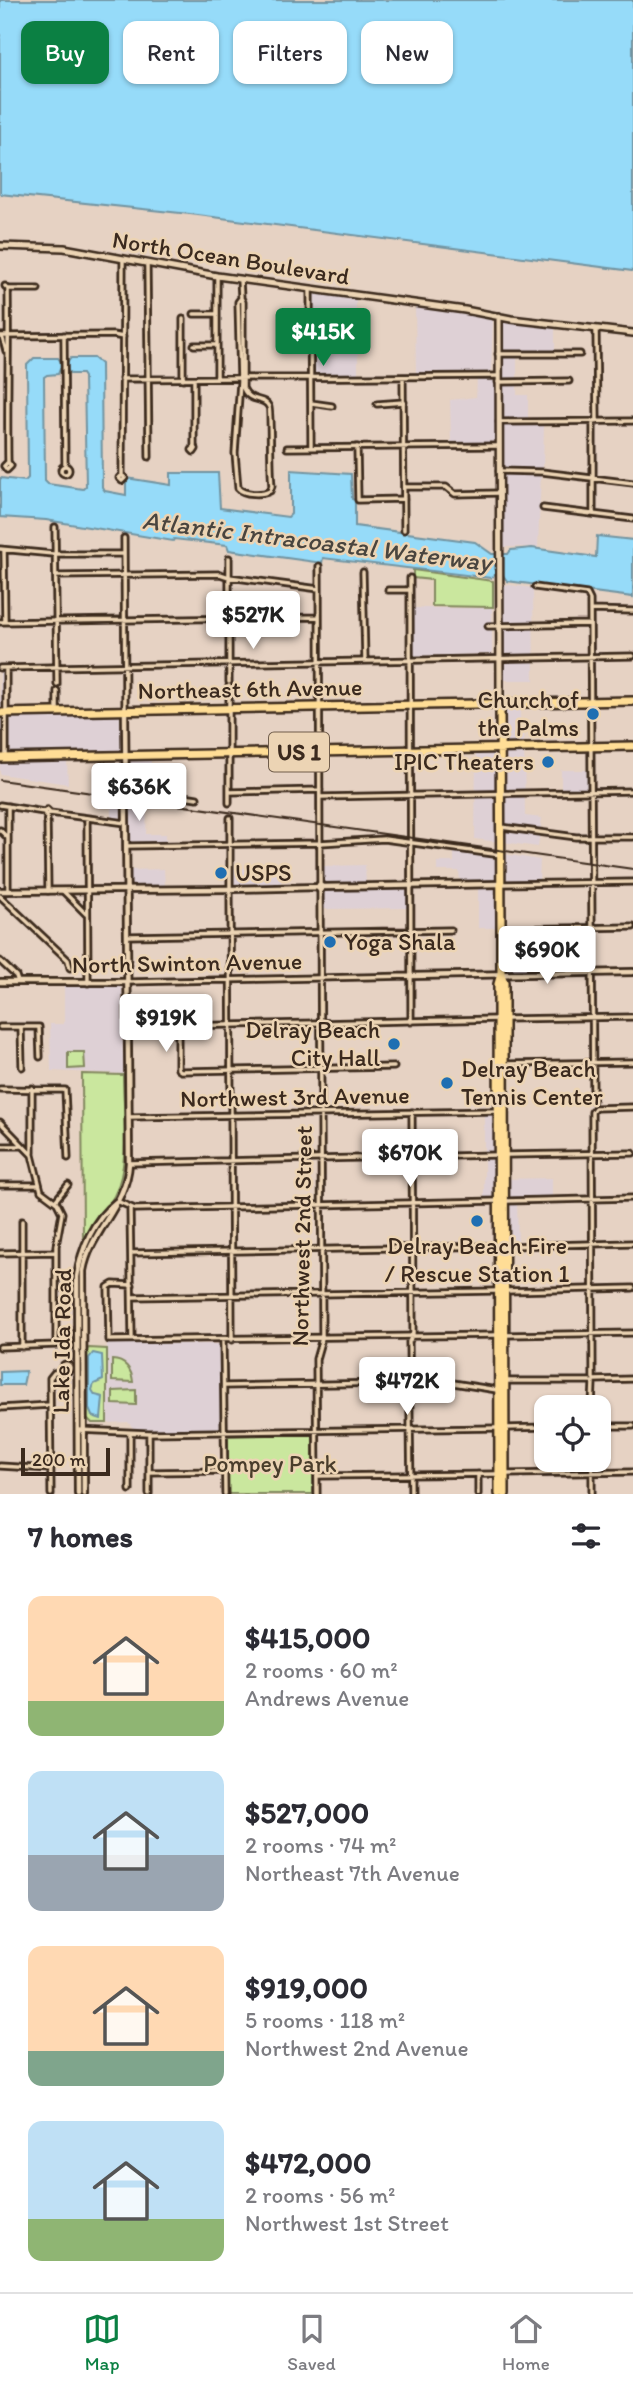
<!DOCTYPE html>
<meta charset="utf-8">
<style>
:root{--surface:#fff;--page:#f2f2f3;--text:#2b2b33;--muted:#7c7c81;--line:#e1e1e2;--accent:#0b8043}
body{margin:0;font-family:Itim,sans-serif;background:var(--page);color:var(--text);height:100vh;display:flex;flex-direction:column;font-size:26px;white-space:nowrap}
*{box-sizing:border-box;margin:0}
p{font-size:23px;color:var(--muted)}
.icon{flex:none;width:38px;height:38px;fill:none;stroke:currentColor;stroke-width:2;stroke-linecap:round;stroke-linejoin:round}
.map{position:relative;height:1494px;overflow:hidden}
.sheet{display:flex;flex-direction:column;background:var(--surface);flex:1}
.sheet>*{flex:none}
.banner{position:absolute;left:21px;top:21px;width:592px;height:63px;display:flex;gap:14px}
.controls{position:absolute;left:534px;top:1395px;display:grid;gap:14px}
.controls a{display:grid;place-items:center;width:77px;height:77px;border-radius:14px;background:var(--surface);box-shadow:0 2px 5px #0004;font-size:35px}
.scale{position:absolute;left:21px;bottom:18px;width:89px;box-sizing:border-box;padding-left:7px;border:4px solid #3b2a1e;border-top:0;font-size:19px;line-height:24px;white-space:nowrap;color:#3b2a1e;-webkit-text-stroke:5px #ecd4b4;paint-order:stroke}
.price{position:absolute;translate:-50% -60px;padding:0 16px;border-radius:7px;background:#fff;color:#222;font-size:23px;line-height:46px;filter:drop-shadow(0 2px 4px #0008)}
.price::after{content:'';position:absolute;left:50%;top:42px;width:21px;height:16px;margin-left:-10px;background:inherit;clip-path:polygon(0 0,100% 0,50% 100%)}
.price.selected{background:var(--accent);color:#fff}
ul{padding:0;list-style:none}
li{display:flex;align-items:center;gap:21px;height:175px;padding:0 28px}
li span{display:grid;place-items:center;flex:none;width:196px;height:140px;border-radius:14px;color:#555}
li>.icon{margin-inline-start:auto}
span .icon{width:84px;height:84px;fill:#fffc;stroke-width:1}
li b{font-size:30px}
h2{display:flex;justify-content:space-between;align-items:center;height:84px;padding:0 28px;font-size:30px}
.tag{padding:0 24px;border-radius:14px;background:var(--surface);box-shadow:0 2px 5px #0004;font-size:24px;line-height:63px}
.tag.selected{background:var(--accent);color:#fff}
.dock{display:flex;justify-content:space-around;align-items:center;height:98px;border-top:2px solid var(--line);background:var(--surface);font-size:19px;color:var(--muted)}
.dock a{display:grid;justify-items:center;gap:4px}
.dock .selected{color:var(--accent)}
.map>svg:first-child{display:block}
.built{fill:#ded0d5}
.green{fill:#cae79e;stroke:#82885e;stroke-width:2}
.water{fill:#96dbf9;stroke:#7294a1;stroke-width:2;fill-rule:evenodd}
.lines{fill:none;stroke-linecap:round;stroke-linejoin:round}
.minor-casing{stroke:#3b2a1e;stroke-width:9}
.tertiary-casing{stroke:#3b2a1e;stroke-width:10}
.secondary-casing{stroke:#3b2a1e;stroke-width:10}
.primary-casing{stroke:#3b2a1e;stroke-width:12}
.minor{stroke:#ecd4b4;stroke-width:3.5}
.tertiary{stroke:#ecd4b4;stroke-width:4.5}
.secondary{stroke:#ecd4b4;stroke-width:5}
.primary{stroke:#ffdd96;stroke-width:7}
.rail{stroke:#3b2a1e;stroke-width:2}
.poi-dot{fill:#1f6fb2;stroke:#ecd4b4;stroke-width:2.5}
.labels{text-anchor:middle;stroke-width:5;stroke-linejoin:round;paint-order:stroke}
.shield{fill:#ecd4b4;stroke:#705d4b;stroke-width:2}
.shield-label{font-size:23px;font-weight:bold;fill:#3b2a1e}
.street-label{font-size:24px;fill:#3b2a1e;stroke:#ecd4b4}
.poi-label{font-size:24px;fill:#3b2a1e;stroke:#ecd4b4;text-anchor:end}
.park-label{font-size:24px;fill:#493d2b;stroke:#ecd4b4}
.water-label{font-size:26px;font-style:italic;fill:#49453f;stroke:#ecd4b4}
</style>
<div class="map">
<svg width="633" height="1494" viewBox="0 0 633 1494">
<rect width="100%" height="100%" fill="#e6d2c3"/>
<filter id="ink" filterUnits="userSpaceOnUse"><feTurbulence type="fractalNoise" baseFrequency=".0143" numOctaves="2"/><feDisplacementMap in="SourceGraphic" scale="14" xChannelSelector="R" yChannelSelector="G"/><feConvolveMatrix kernelMatrix="1 2 1 2 8 2 1 2 1" color-interpolation-filters="sRGB"/></filter>
<g filter="url(#ink)">
<path class="built" d="M312 292 356 299 355 350H358V375H312Z
M415 307 493 317 491 372 416 373Z
M502 321 555 327V353L517 354V395H528V421H502V403H496V425L544 424 543 468 502 469V445L451 443 450 400 476 397V400L477 378 502 377Z
M541 473 538 547H504L502 474Z
M501 584 533 588 534 680H502Z
M412 608H492V654L412 656Z
M0 670H3L4 718 120 714 121 752 0 755Z
M503 706H520V723L523 727 524 742 525 816 542 818 538 847 503 842Z
M476 751 497 752 499 842 475 839Z
M129 759H151L150 789 129 786Z
M67 761 68 784 0 774V762Z
M561 770H589V791H561Z
M111 801 147 809 146 834H166V844L130 845 129 823 111 819Z
M454 846 540 860 539 881 499 883V928H478V883H460L459 871H437V862H454Z
M365 865 366 884H323L324 866Z
M269 867 280 869 281 886 231 887V869Z
M164 869 165 887 129 888V870Z
M409 887V908L323 909 324 890Z
M527 930V972H503V931Z
M64 986H118L122 989 123 1074 51 1071 50 1024H64Z
M496 1113 497 1179 552 1178V1197L517 1198 518 1244 508 1243 507 1198 484 1199V1114Z
M127 1342 134 1344H220L221 1426 217 1429 139 1430 134 1429 128 1422 108 1423 107 1343Z"/>
<path class="green" d="M413 570 493 581V607L432 606V580L413 578Z
M68 1052H84L85 1068 68 1069Z
M82 1074 123 1075C123 1110 131 1164 114 1196 106 1210 94 1222 85 1237H83Z
M89 1348 107 1349V1423H92L86 1417 85 1351Z
M112 1360C125 1360 132 1370 133 1382L112 1381Z
M136 1390V1405L113 1404V1391Z
M313 1434V1494H228V1436Z"/>
<path class="water" d="M0 0H633V271L190 214 0 194Z
M34 358H58L62 363H67L71 358H94L101 364 102 487 105 491 126 495V478L171 485V473H218L220 508 288 517 291 514V470L351 474 352 499 355 500V526L475 542 492 554H508L511 550 532 548 596 557 597 536 633 540V597L507 581 503 575H495L491 578 323 558 322 563 229 550 227 545 174 539 173 541 46 520 0 517V478L25 481 28 478 27 365ZM60 369 67 370 71 374H82L84 377 86 486 83 489 48 484 45 481 44 377 47 375 58 374Z
M93 1353 102 1355 103 1380 94 1384 92 1390 95 1395 103 1397 101 1419 92 1416 89 1409V1358Z
M26 1371 23 1385H0V1372Z"/>
<g class="lines">
<g class="minor-casing">
<path id="minor" d="M147 264 149 457
M217 276V378
M240 279 241 298
M5 286 8 289C9 347 7 404 8 462L11 466 7 470 4 466 8 462
M8 289H38
M310 289 311 448
M241 298 243 302V388C250 404 264 396 269 407 271 410 270 474 272 486L270 491C262 495 244 495 238 488L235 453 240 382 238 302Z
M194 314H217
M183 319V379
M596 329 597 422
M64 335 65 466
M0 336 113 335 123 337
M2 336 6 351
M194 345H217
M498 354H580
M403 377 404 530
M122 379 498 376
M194 379V448
M498 382 569 381
M311 403 332 406
M377 404 404 402
M499 422 633 421
M593 422V514
M357 447 358 500 404 499
M194 448 196 449 194 452 192 450Z
M287 448 499 446
M61 470a4 4 0 1 1 8 0a4 4 0 1 1-8 0Z
M499 471 542 472 633 483
M122 475 123 260
M122 475 125 478 122 481 119 478Z
M404 487H446L455 494 499 493
M543 508 633 519
M55 527 57 684
M124 538 125 709
M0 549 53 554H124
M4 550 5 622
M229 558V682
M319 566 320 885
M363 572 365 661
M56 576 220 574 229 577 319 589
M410 578 411 1022
M535 587 587 594 590 600 593 1100
M388 590H410
M590 610 633 611
M0 622 319 617
M488 626 590 624
M0 668 633 656
M6 668V757
M229 686V803
M57 691V710
M126 787 197 798
M229 792 320 790
M320 797 633 791
M0 805 44 812
M8 806V891
M50 813 46 816 44 812 47 810 50 813 126 823
M47 817 48 891
M87 818 88 983
M230 818V887
M501 827 576 837H633
M0 830 8 838
M127 846 320 843 384 839 501 855
M501 884 633 882
M63 891 86 914
M230 891 232 1340
M0 896 68 960 70 968
M501 929 633 927
M128 936 451 930
M0 961 16 976 18 982
M128 982 411 976
M504 1019 633 1017
M0 1027H39L40 1057
M21 1027 22 1067
M504 1064 633 1062
M394 1067 181 1071 178 1069V1030L180 1026 498 1019
M32 1088V1153
M0 1089 65 1090 68 1158
M129 1117 499 1111
M0 1122 32 1155 41 1191 57 1203 62 1213 56 1246V1345L0 1347
M0 1146H23
M506 1155 633 1153
M129 1163 497 1155
M0 1185H39
M55 1201 68 1185
M117 1201 135 1209 498 1201
M506 1201 633 1198
M130 1209 132 1339
M22 1221V1347
M506 1246 633 1243
M0 1253 56 1252
M131 1253 498 1246
M132 1285 113 1284 108 1287 109 1340 498 1335
M505 1291 633 1288
M132 1297 497 1291
M505 1335 633 1333
M223 1341 225 1494
M62 1368a4 4 0 1 1 8 0a4 4 0 1 1-8 0Z
M593 1378 592 1112 595 1108 633 1107
M594 1380 633 1379
M505 1381H590
M224 1386 447 1382 497 1390
M592 1407 593 1382
M0 1408 50 1405
M598 1426H633
M506 1428 546 1427
M78 1430 149 1433 498 1428
M130 1433V1490
M149 1433V1494
M592 1460V1494
M0 1466 51 1469
M149 1472 225 1471
M478 1474V1494
M506 1474 633 1472
M317 1476 498 1474
M51 1494 50 1378 54 1373 63 1371
M317 1494 316 1359 322 1338 320 890
M411 1494 409 1342 413 1333 412 1112"/>
</g>
<g class="tertiary-casing">
<path id="tertiary" d="M319 885 323 887 320 890 318 888Z
M323 887 500 884
M232 889 318 887
M0 891 228 889
M411 976 633 972
M0 982H128
M78 1494 77 1277C81 1249 93 1220 116 1202
M84 1494 83 1271C90 1231 127 1205 129 1163L125 711"/>
</g>
<g class="secondary-casing">
<path id="secondary" d="M0 246 64 248 217 276 465 310 511 319 633 333
M499 316 500 703"/>
</g>
<g class="primary-casing">
<path id="primary" d="M0 713 633 701
M0 758 633 746
M501 975 504 982V1024L505 1494
M499 1494 498 984 501 974V929L500 703"/>
</g>
<use href="#minor" class="minor"/>
<use href="#tertiary" class="tertiary"/>
<use href="#secondary" class="secondary"/>
<use href="#primary" class="primary"/>
<path class="rail" d="M0 780 633 869"/>
</g>
</g>
<g class="poi-dot">
<circle cx="593" cy="714" r="7"/>
<circle cx="548" cy="762" r="7"/>
<circle cx="221" cy="873" r="7"/>
<circle cx="330" cy="942" r="7"/>
<circle cx="394" cy="1044" r="7"/>
<circle cx="447" cy="1083" r="7"/>
<circle cx="477" cy="1221" r="7"/>
</g>
<g class="labels">
<rect class="shield" x="269" y="732.5" width="60" height="39" rx="5"/>
<g class="shield-label">
<text x="299" y="760">US 1</text>
</g>
<g class="street-label">
<text transform="translate(231 258) rotate(9)" y="8">North Ocean Boulevard</text>
<text transform="translate(250 689) rotate(-1)" y="8">Northeast 6th Avenue</text>
<text transform="translate(187 963) rotate(-1)" y="8">North Swinton Avenue</text>
<text transform="translate(295 1097) rotate(-1)" y="8">Northwest 3rd Avenue</text>
<text transform="translate(302 1236) rotate(-89)" y="8">Northwest 2nd Street</text>
<text transform="translate(62 1341) rotate(-89)" y="8">Lake Ida Road</text>
</g>
<g class="poi-label">
<text x="579" y="708">Church of<tspan x="579" dy="28">the Palms</tspan></text>
<text x="534" y="770">IPIC Theaters</text>
<text x="235" y="881" text-anchor="start">USPS</text>
<text x="344" y="950" text-anchor="start">Yoga Shala</text>
<text x="380" y="1038">Delray Beach<tspan x="380" dy="28">City Hall</tspan></text>
<text x="461" y="1077" text-anchor="start">Delray Beach<tspan x="461" dy="28">Tennis Center</tspan></text>
<text x="477" y="1254" text-anchor="middle">Delray Beach Fire<tspan x="477" dy="28">/ Rescue Station 1</tspan></text>
</g>
<g class="park-label">
<text x="270" y="1472">Pompey Park</text>
</g>
<g class="water-label">
<text transform="translate(317 541) rotate(7)" y="9">Atlantic Intracoastal Waterway</text>
</g>
</g>
</svg>
<div class="controls">
<a><svg class="icon" aria-label="locate" viewBox="0 0 24 24"><circle cx="12" cy="12" r="6"/><path d="M12 2v4M12 18v4M2 12h4M18 12h4"/></svg></a>
</div>
<div class="scale">200 m</div>
<b class="price selected" style="left:323px;top:368px">$415K</b>
<b class="price" style="left:253px;top:651px">$527K</b>
<b class="price" style="left:139px;top:823px">$636K</b>
<b class="price" style="left:547px;top:986px">$690K</b>
<b class="price" style="left:166px;top:1054px">$919K</b>
<b class="price" style="left:410px;top:1189px">$670K</b>
<b class="price" style="left:407px;top:1417px">$472K</b>
<div class="banner">
<a class="tag selected">Buy</a>
<a class="tag">Rent</a>
<a class="tag">Filters</a>
<a class="tag">New</a>
</div>
</div>
<section class="sheet">
<h2>7 homes<svg class="icon" aria-label="filters" viewBox="0 0 24 24"><path d="M4 7h16M4 17h16"/><circle cx="9" cy="7" r="2"/><circle cx="15" cy="17" r="2"/></svg></h2>
<ul>
<li><span style="background:linear-gradient(#ffd9b3 75%,#8fb573 0)"><svg class="icon" aria-label="home" viewBox="0 0 24 24"><path d="M3 11l9-7 9 7M6 9v11h12V9"/></svg></span><div><b>$415,000</b><p>2 rooms · 60 m²</p><p>Andrews Avenue</p></div></li>
<li><span style="background:linear-gradient(#bfe0f5 60%,#9aa5b1 0)"><svg class="icon" aria-label="home" viewBox="0 0 24 24"><path d="M3 11l9-7 9 7M6 9v11h12V9"/></svg></span><div><b>$527,000</b><p>2 rooms · 74 m²</p><p>Northeast 7th Avenue</p></div></li>
<li><span style="background:linear-gradient(#ffd9b3 75%,#7fa58c 0)"><svg class="icon" aria-label="home" viewBox="0 0 24 24"><path d="M3 11l9-7 9 7M6 9v11h12V9"/></svg></span><div><b>$919,000</b><p>5 rooms · 118 m²</p><p>Northwest 2nd Avenue</p></div></li>
<li><span style="background:linear-gradient(#bfe0f5 70%,#8fb573 0)"><svg class="icon" aria-label="home" viewBox="0 0 24 24"><path d="M3 11l9-7 9 7M6 9v11h12V9"/></svg></span><div><b>$472,000</b><p>2 rooms · 56 m²</p><p>Northwest 1st Street</p></div></li>
</ul>
</section>
<nav class="dock">
<a class="selected"><svg class="icon" aria-label="map" viewBox="0 0 24 24"><path d="M3 6l6-2 6 2 6-2v14l-6 2-6-2-6 2zM9 4v14M15 6v14"/></svg>Map</a>
<a><svg class="icon" aria-label="saved" viewBox="0 0 24 24"><path d="M7 4h10v16l-5-4-5 4z"/></svg>Saved</a>
<a><svg class="icon" aria-label="home" viewBox="0 0 24 24"><path d="M3 11l9-7 9 7M6 9v11h12V9"/></svg>Home</a>
</nav>
